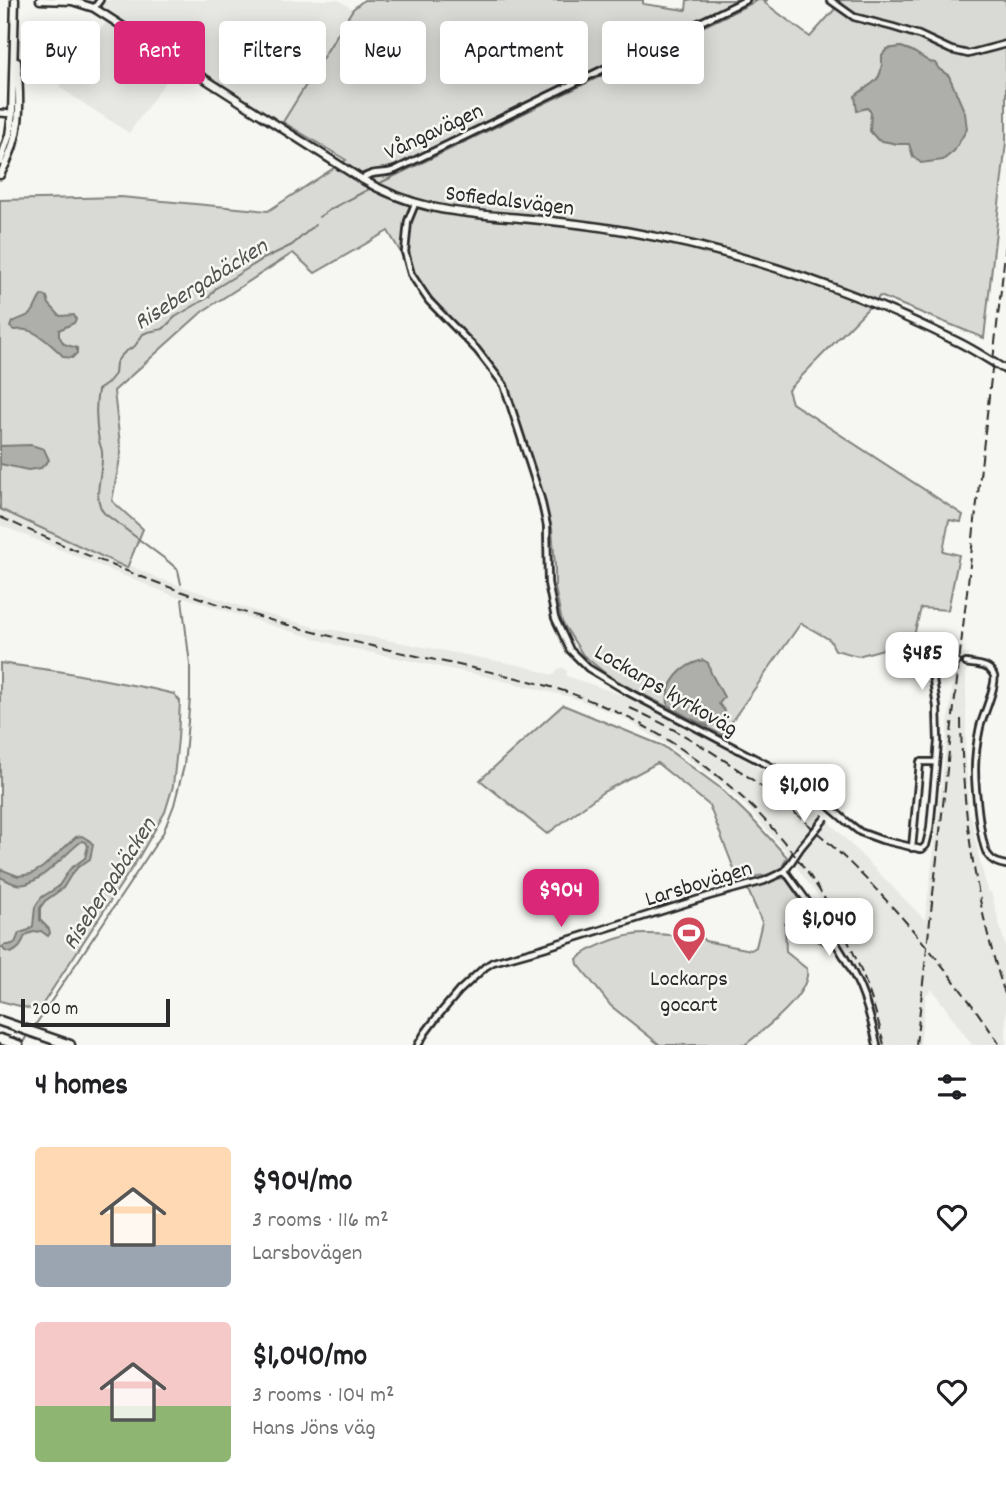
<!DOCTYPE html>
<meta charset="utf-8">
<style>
:root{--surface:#fff;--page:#f2f2f2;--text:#202124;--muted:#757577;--accent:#db2777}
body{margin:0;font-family:Dekko,sans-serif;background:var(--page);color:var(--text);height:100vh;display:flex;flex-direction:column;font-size:26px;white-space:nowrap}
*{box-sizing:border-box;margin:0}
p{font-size:23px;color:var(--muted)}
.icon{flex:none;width:38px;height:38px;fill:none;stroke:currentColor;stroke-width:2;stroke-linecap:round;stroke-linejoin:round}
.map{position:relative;height:1045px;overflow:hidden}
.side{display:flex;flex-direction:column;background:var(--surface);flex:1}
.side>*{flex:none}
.top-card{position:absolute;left:21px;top:21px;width:964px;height:63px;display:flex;gap:14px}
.scale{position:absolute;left:21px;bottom:18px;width:149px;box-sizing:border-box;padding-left:7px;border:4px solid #2b2b2b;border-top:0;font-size:19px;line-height:24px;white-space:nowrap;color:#2b2b2b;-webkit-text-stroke:5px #f6f6f2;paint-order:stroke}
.price{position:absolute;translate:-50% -60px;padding:0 16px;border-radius:14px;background:#fff;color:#222;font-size:23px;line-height:46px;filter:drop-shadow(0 2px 4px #0008)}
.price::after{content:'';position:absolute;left:50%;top:42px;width:21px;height:16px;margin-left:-10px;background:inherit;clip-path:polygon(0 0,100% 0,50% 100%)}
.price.selected{background:var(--accent);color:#fff}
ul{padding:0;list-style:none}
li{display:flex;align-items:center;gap:21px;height:175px;padding:0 35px}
li span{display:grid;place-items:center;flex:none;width:196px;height:140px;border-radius:7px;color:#555}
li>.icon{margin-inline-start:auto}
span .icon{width:84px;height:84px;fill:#fffc;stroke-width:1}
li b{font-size:30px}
h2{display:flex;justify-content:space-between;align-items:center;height:84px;padding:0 35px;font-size:30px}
.chip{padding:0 24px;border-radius:7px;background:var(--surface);box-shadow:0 4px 18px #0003;font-size:24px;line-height:63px}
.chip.selected{background:var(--accent);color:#fff}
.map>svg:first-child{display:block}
.built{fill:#e7e7e3}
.green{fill:#d9d9d5;stroke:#828280;stroke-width:2;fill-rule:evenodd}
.water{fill:#aeaeab;stroke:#7a7a78;stroke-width:2}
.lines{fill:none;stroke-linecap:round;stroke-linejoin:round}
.stream{stroke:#7a7a78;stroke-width:2}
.minor-casing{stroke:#2b2b2b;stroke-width:10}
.tertiary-casing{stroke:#2b2b2b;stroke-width:10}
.secondary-casing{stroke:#2b2b2b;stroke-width:11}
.motorway-casing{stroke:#2b2b2b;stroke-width:13}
.minor{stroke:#f6f6f2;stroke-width:4.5}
.tertiary{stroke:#f6f6f2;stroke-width:5}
.secondary{stroke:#f6f6f2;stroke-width:6}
.motorway{stroke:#f6f6f2;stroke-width:8}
.rail{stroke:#2b2b2b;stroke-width:2;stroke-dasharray:10 5;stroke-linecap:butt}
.minor-bridge-casing{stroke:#2b2b2b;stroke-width:10;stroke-linecap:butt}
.minor-bridge{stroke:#f6f6f2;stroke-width:4.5}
.labels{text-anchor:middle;stroke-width:5;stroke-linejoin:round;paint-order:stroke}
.street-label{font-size:23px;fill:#2b2b2b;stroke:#f6f6f2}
.poi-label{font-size:23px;fill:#2b2b2b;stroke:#f6f6f2}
.water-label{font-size:24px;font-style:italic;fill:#525251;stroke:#f6f6f2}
</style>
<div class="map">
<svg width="1006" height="1045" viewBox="0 0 1006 1045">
<rect width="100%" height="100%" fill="#f6f6f2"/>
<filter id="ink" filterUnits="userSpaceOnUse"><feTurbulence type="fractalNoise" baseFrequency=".0143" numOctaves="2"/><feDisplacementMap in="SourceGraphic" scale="14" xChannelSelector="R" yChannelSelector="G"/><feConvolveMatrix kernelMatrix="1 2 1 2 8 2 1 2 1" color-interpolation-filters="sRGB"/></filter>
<g filter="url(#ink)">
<path class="built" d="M69 0H338L353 9 277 132 176 67 129 133 59 87 74 60 113 15 94 5Z
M0 507 160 579 258 612 322 629 334 630 523 666 549 674 555 675 557 670 562 667 567 671 566 676 619 694 660 711 716 741 757 767 823 816 925 920 939 809 938 800 940 798 953 680 955 677 957 656 954 653 970 654 966 658V744L965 745 969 814 971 815 979 858 988 892H991L1006 949V1045H972L932 989 926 995 920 1045H879L863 989 838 932 822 902 784 849 747 807 718 781 679 752 622 717 580 700 566 696 479 675 344 647 260 622 187 598 174 596 0 525Z"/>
<path class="green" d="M364 0H643V4L686 10 687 0H767L765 3 810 37 835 9 826 0H1006V142L984 338 880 296 788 390 792 403 963 515 961 522 949 520 943 551 959 555 948 610 921 608 914 635 916 677 895 652 883 649 858 656 835 650 830 640 801 623 722 735 611 678 583 655 562 622 555 588V566L552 528 508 385 419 283 388 231 315 273 293 253 203 311 114 391 121 453 112 501 143 529 127 568 0 509V200L121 197 268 211 346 160 283 122 353 9ZM901 47 912 51 949 76 913 156 910 144H898L878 140 870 131 871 112 868 108 869 87C881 77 883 70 882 55L887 49Z
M0 663 64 672 153 689 174 694 180 701 178 739 173 786 165 812 139 857 42 1005 35 1010 0 1001Z
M563 705 663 746 719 787 752 819 787 857 779 873 738 879 709 805 657 763 603 792 547 834 480 780Z
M783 878 786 879 829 943 827 946 785 924 786 952 807 969C811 995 764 1029 745 1045H660L611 1006 578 964 577 959C589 948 617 937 633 935 648 932 673 936 689 936L691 938 695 934H698L705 941 751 950 756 947 762 922 747 888Z"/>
<path class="water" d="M901 47 912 51 930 62 935 63 939 69 949 76 965 113 967 129 954 151 943 160 921 163 913 156 909 144H898L878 140 870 131 871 112 867 108 857 111 855 96C874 80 883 84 882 55L887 49Z
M42 295 47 297 49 304 60 316 74 315 76 319 74 323 59 330V336L64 344 77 348V353L72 358 64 357C56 349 38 331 26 330 22 329 18 330 14 330L10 327 12 322C18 319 29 317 33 311 37 305 37 300 42 295Z
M31 445 44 449 49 460 41 468 28 470 0 464V446Z
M703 660 708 663 711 673 724 697 719 704 725 711C723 720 719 723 710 726 695 722 681 714 668 705 665 682 682 665 703 660Z
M82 836 90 841 93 845 90 859 78 867 71 875 63 888 45 901 40 908V920L49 929 50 933 48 936 41 931C13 934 31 944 11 953L5 951 2 947 5 945H9L15 943 19 933 29 930 33 926 35 907 38 902 42 897 58 887 70 869 85 858 88 846 86 842 82 841C66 852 36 890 16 884 10 883 5 879 0 877V869L18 876 31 874 43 867 76 837Z"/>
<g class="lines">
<path class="stream" d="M378 184 758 0
M319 217 331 209 373 187
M181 584 178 570 169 562 104 513C91 497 104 472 102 452 102 449 100 445 99 441 96 425 95 407 98 390L107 384 115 374 116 363 120 357 125 352 135 346 143 334 148 332 163 329 175 317 209 297 216 288 263 259 292 245 315 225
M32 1030 163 833 174 805 184 766 190 698V665L182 599
M22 1044 28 1034"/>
<g class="minor-casing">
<path id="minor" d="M830 0 854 17 893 27 919 35 951 50 968 54 1006 44
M94 8 100 0
M362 179C373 170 382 175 395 170L746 0
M415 204 408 221 405 252 411 274 429 301 477 350 504 385 541 499 547 526 548 583 555 618 570 650 588 668 628 692 802 783 846 821 860 832 882 840 920 849H922L926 845 930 829 938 742 937 707 932 673C937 662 945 662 957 662
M966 663C976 665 990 664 994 676 997 684 983 716 980 727 977 741 975 755 975 770 975 785 980 844 988 855 992 861 999 864 1006 865
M912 848 920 762H936
M785 871C809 904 837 940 855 977 866 998 872 1022 877 1045
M418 1045 425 1033 437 1017 459 991 485 967 493 962 543 948 709 896 764 881 785 871 801 847"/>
</g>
<g class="tertiary-casing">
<path id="tertiary" d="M0 113 13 114"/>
</g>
<g class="secondary-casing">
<path id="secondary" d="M40 0 72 1 94 8 358 177C412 210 459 213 520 218 555 221 590 225 625 231 740 251 851 289 956 341 973 349 989 360 1006 370
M0 162 9 135 12 114 15 0
M0 175C22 137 21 105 17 62"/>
</g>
<g class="motorway-casing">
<path id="motorway" d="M0 1021 70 1045
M0 1039 18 1045"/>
</g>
<use href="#minor" class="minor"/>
<use href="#tertiary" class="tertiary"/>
<use href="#secondary" class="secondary"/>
<use href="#motorway" class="motorway"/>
<path class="rail" d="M0 517C90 558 181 595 277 622 327 636 379 648 431 659 475 669 521 677 564 691 724 744 848 881 884 1045
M630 708C779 774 910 910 1000 1045
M961 719C962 813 976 907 1006 997
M916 1045 1006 245"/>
<g class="minor-bridge-casing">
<path id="minor-bridge" d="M801 847 826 817"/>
</g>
<use href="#minor-bridge" class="minor-bridge"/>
</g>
</g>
<defs>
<g id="stadium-pin" transform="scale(1.75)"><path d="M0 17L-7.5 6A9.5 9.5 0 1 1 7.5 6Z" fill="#d1495b" stroke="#f6f6f2"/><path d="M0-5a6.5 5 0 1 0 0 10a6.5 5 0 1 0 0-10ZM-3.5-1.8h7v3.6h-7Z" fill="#fff"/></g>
</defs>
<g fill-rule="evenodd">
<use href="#stadium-pin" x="689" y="933"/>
</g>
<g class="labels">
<g class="street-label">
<text transform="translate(433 130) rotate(-25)" y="8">Vångavägen</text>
<text transform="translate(510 199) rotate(7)" y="8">Sofiedalsvägen</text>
<text transform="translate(667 689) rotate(30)" y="8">Lockarps kyrkoväg</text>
<text transform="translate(698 882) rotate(-17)" y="8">Larsbovägen</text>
</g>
<g class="poi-label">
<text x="689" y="985">Lockarps<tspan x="689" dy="26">gocart</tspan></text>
</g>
<g class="water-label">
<text transform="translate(200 283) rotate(-32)" y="8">Risebergabäcken</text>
<text transform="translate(108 883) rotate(-57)" y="8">Risebergabäcken</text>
</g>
</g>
</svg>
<div class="scale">200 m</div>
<b class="price" style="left:922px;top:692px">$485</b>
<b class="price" style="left:804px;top:824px">$1,010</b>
<b class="price selected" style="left:561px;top:929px">$904</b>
<b class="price" style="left:829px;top:958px">$1,040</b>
<div class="top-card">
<a class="chip">Buy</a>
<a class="chip selected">Rent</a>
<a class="chip">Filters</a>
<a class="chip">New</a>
<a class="chip">Apartment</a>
<a class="chip">House</a>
</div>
</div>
<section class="side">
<h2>4 homes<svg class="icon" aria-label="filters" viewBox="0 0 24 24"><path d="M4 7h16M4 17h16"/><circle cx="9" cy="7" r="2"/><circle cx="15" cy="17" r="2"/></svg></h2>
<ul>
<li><span style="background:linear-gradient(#ffd9b3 70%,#9aa5b1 0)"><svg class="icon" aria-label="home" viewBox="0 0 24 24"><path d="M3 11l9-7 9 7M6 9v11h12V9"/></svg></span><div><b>$904/mo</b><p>3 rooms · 116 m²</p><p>Larsbovägen</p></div><svg class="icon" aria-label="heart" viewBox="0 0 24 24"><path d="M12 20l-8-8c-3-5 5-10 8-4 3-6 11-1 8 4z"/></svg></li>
<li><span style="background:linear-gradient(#f6c9c9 60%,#8fb573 0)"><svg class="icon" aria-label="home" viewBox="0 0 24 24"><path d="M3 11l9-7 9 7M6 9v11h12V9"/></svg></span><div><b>$1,040/mo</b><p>3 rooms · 104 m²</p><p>Hans Jöns väg</p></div><svg class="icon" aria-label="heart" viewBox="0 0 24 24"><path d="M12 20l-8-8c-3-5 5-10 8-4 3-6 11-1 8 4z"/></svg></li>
</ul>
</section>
